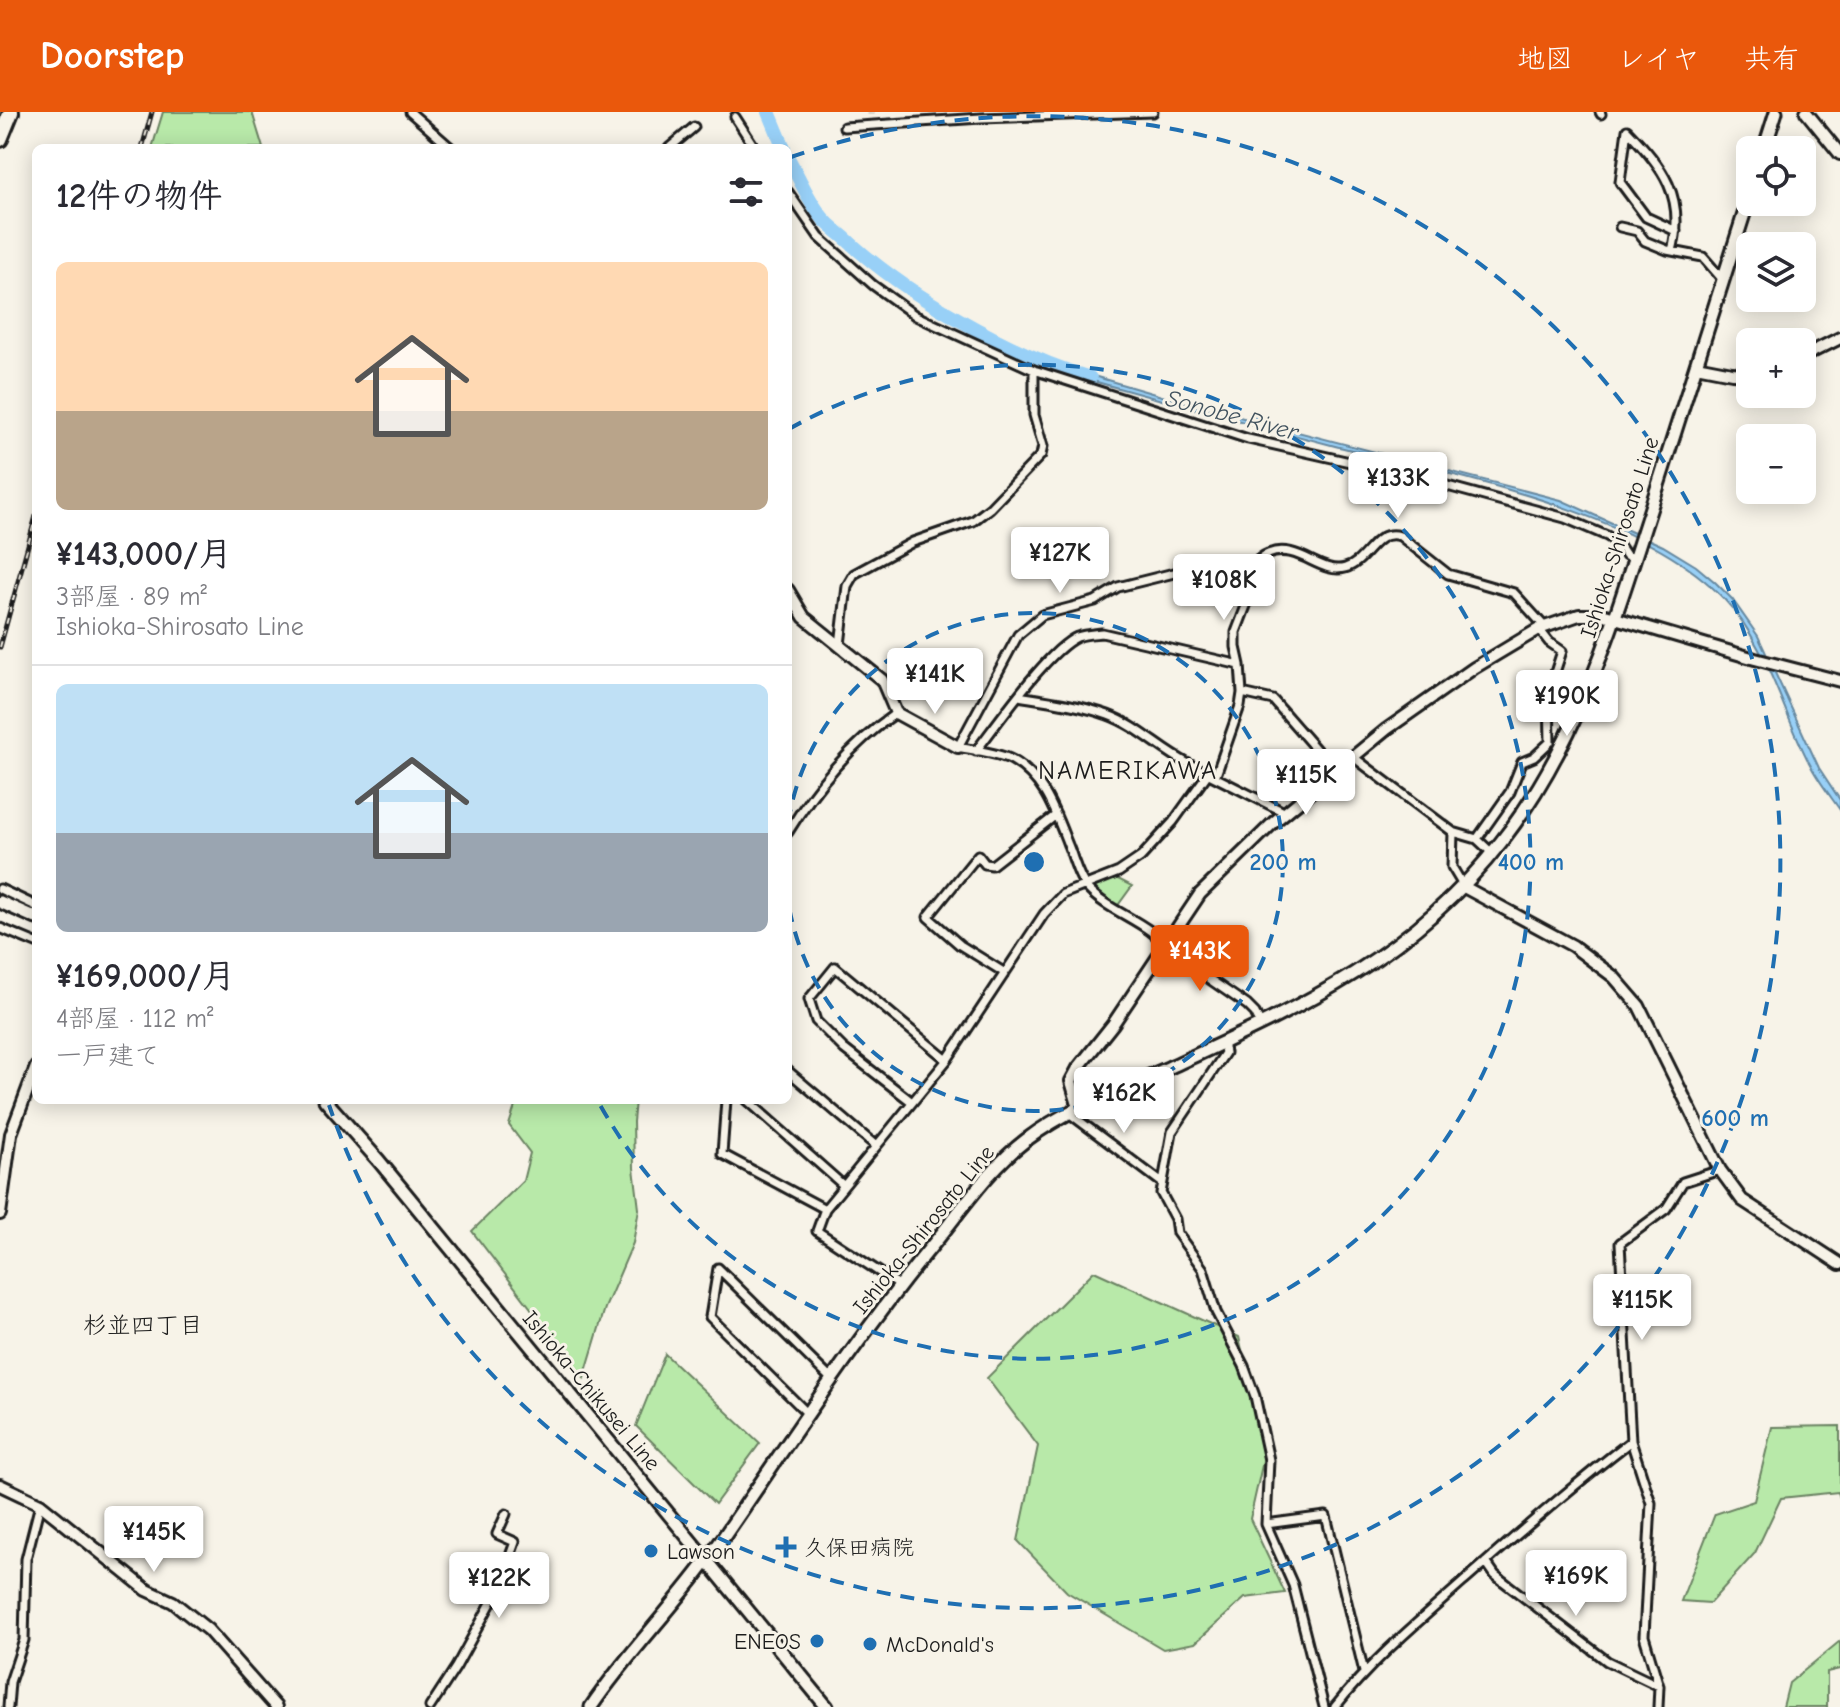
<!DOCTYPE html>
<html lang="ja">
<meta charset="utf-8">
<style>
:root{--surface:#fff;--page:#f7f7f7;--text:#2b2b33;--muted:#7c7c81;--line:#e1e1e2;--accent:#ea580c}
body{margin:0;font-family:"Comic Neue","Klee One",sans-serif;background:var(--page);color:var(--text);height:100vh;display:flex;flex-direction:column;font-size:30px;white-space:nowrap}
*{box-sizing:border-box;margin:0}
p{font-size:26px;color:var(--muted)}
.icon{flex:none;width:44px;height:44px;fill:none;stroke:currentColor;stroke-width:2;stroke-linecap:round;stroke-linejoin:round}
.map{position:relative;flex:1;overflow:hidden}
.details{position:absolute;left:32px;top:32px;width:760px;height:960px;display:flex;flex-direction:column;background:var(--surface);border-radius:12px;box-shadow:0 4px 20px #0003}
.details>*{flex:none}
.controls{position:absolute;left:1736px;top:24px;display:grid;gap:16px}
.controls a{display:grid;place-items:center;width:80px;height:80px;border-radius:12px;background:var(--surface);box-shadow:0 4px 20px #0003;font-size:40px}
.price{position:absolute;translate:-50% -68px;padding:0 18px;border-radius:8px;background:#fff;color:#222;font-size:26px;line-height:52px;filter:drop-shadow(0 2px 4px #0008)}
.price::after{content:'';position:absolute;left:50%;top:48px;width:24px;height:18px;margin-left:-12px;background:inherit;clip-path:polygon(0 0,100% 0,50% 100%)}
.price.active{background:var(--accent);color:#fff}
ul{padding:0;list-style:none}
li{display:grid;align-content:center;gap:16px;height:424px;padding:0 24px}
li+li{border-top:2px solid var(--line)}
li span{display:grid;place-items:center;height:248px;border-radius:12px;color:#555}
li>.icon{margin-inline-start:auto}
span .icon{width:144px;height:144px;fill:#fffc;stroke-width:1}
li b{font-size:34px}
h2{display:flex;justify-content:space-between;align-items:center;height:96px;padding:0 24px;font-size:34px}
header{display:flex;align-items:center;gap:48px;box-sizing:border-box;height:112px;padding:0 40px;background:var(--accent);color:#fff}
header strong{font-size:38px}
nav{display:flex;gap:44px;margin-inline-start:auto;font-size:28px}
.map>svg:first-child{display:block}
.green{fill:#b8e9a9;stroke:#6a8262;stroke-width:2}
.water{fill:#98d0f7;stroke:#66889f;stroke-width:2}
.lines{fill:none;stroke-linecap:round;stroke-linejoin:round}
.river{stroke:#98d0f7;stroke-width:14}
.street-tunnel{stroke:#d6d3c9;stroke-width:7;stroke-dasharray:7 3.5;stroke-linecap:butt}
.street-casing{stroke:#1c1c1c;stroke-width:13}
.secondary-casing{stroke:#1c1c1c;stroke-width:16}
.primary-casing{stroke:#1c1c1c;stroke-width:17}
.highway-casing{stroke:#1c1c1c;stroke-width:20}
.street{stroke:#f7f3e8;stroke-width:7}
.secondary{stroke:#f7f3e8;stroke-width:10}
.primary{stroke:#f7f3e8;stroke-width:11}
.highway{stroke:#f7f3e8;stroke-width:14}
.rail-casing{stroke:#1c1c1c;stroke-width:5}
.rail{stroke:#f7f3e8;stroke-width:2;stroke-dasharray:6;stroke-linecap:butt}
.ring{fill:none;stroke:#1f6fb2;stroke-width:4;stroke-dasharray:14 10}
.poi-dot{fill:#1f6fb2;stroke:#f7f3e8;stroke-width:3}
.labels{text-anchor:middle;stroke-width:6;stroke-linejoin:round;paint-order:stroke}
.street-label{font-size:22px;fill:#1c1c1c;stroke:#f7f3e8}
.poi-label{font-size:22px;fill:#1c1c1c;stroke:#f7f3e8;text-anchor:start}
.water-label{font-size:24px;font-style:italic;fill:#41525e;stroke:#f7f3e8}
.neighbourhood-label{font-size:24px;fill:#1c1c1c;stroke:#f7f3e8}
.quarter-label{font-size:26px;letter-spacing:2px;fill:#1c1c1c;stroke:#f7f3e8}
.centre{fill:#1f6fb2;stroke:#f7f3e8;stroke-width:4}
.ring-label{font-size:24px;text-anchor:middle;font-weight:bold;fill:#1f6fb2;stroke:#f7f3e8;stroke-width:6;stroke-linejoin:round;paint-order:stroke}
</style>
<header>
<strong>Doorstep</strong>
<nav><a>地図</a><a>レイヤ</a><a>共有</a></nav>
</header>
<div class="map">
<svg width="1840" height="1595" viewBox="0 0 1840 1595">
<rect width="100%" height="100%" fill="#f7f3e8"/>
<filter id="ink" filterUnits="userSpaceOnUse"><feTurbulence type="fractalNoise" baseFrequency=".0125" numOctaves="2"/><feDisplacementMap in="SourceGraphic" scale="16" xChannelSelector="R" yChannelSelector="G"/><feConvolveMatrix kernelMatrix="1 2 1 2 8 2 1 2 1" color-interpolation-filters="sRGB"/></filter>
<g filter="url(#ink)">
<path class="green" d="M163 0H252L263 36H152Z
M1114 765 1132 774 1116 796 1101 785 1094 773Z
M517 988H635L633 1010 634 1056 639 1097 633 1131 605 1196 584 1266 472 1119 523 1069 530 1041 509 1013Z
M1094 1159 1239 1225 1265 1340 1250 1407 1285 1481 1245 1486 1195 1531 1163 1537 1067 1480 1018 1429 1038 1334 987 1266Z
M665 1242 760 1331 715 1392 636 1314Z
M1840 1314V1386L1838 1380 1781 1386 1755 1441 1710 1491 1681 1489 1715 1402 1754 1389 1772 1315Z
M1840 1529V1557L1827 1560V1595H1783L1789 1571Z"/>
<path class="water" d="M1073 258 1189 292 1561 388 1663 434 1696 454 1715 470 1732 487 1758 524 1819 656 1840 688V698C1831 685 1821 672 1813 658 1782 602 1769 534 1724 487 1641 398 1451 363 1335 334 1247 311 1159 288 1072 263Z"/>
<g class="lines">
<path class="river" d="M769 0 784 36
M788 46C799 65 808 88 822 105 828 113 837 119 845 126 904 182 1012 243 1090 266"/>
<path class="street-tunnel" d="M871 0V3"/>
<g class="street-casing">
<path id="street" d="M410 0 451 36
M1600 0 1601 2
M735 5 755 36
M844 15 981 6 1153 0
M669 36 694 15
M788 80 819 125 873 173 916 204 1034 258 1248 327 1403 362 1565 406 1607 424 1618 431 1626 443 1634 447
M1620 115 1637 119 1645 129 1667 138 1703 145 1723 168
M1672 139C1686 85 1663 55 1627 18L1620 70 1646 105 1676 119
M1244 462 1246 494 1236 520V535L1240 553 1242 581 1273 588 1334 658
M840 533 847 474 854 462 913 430 973 409 990 396 1041 343 1043 334 1034 303V258
M1018 584C1049 589 1079 593 1108 603 1138 614 1160 637 1187 651 1220 668 1253 684 1286 701
M976 639C997 612 1048 538 1077 525 1085 522 1094 522 1102 521L1240 553
M1352 644 1453 720 1452 755 1464 775
M1216 663 1240 594 1242 581
M788 720C817 673 850 633 896 601
M1453 720 1477 727
M1492 741 1477 727 1510 680 1522 650 1534 645 1550 630 1549 579 1562 539 1549 530 1539 517
M0 777 36 794
M0 816 36 831
M1005 861 960 833 928 805 978 743 985 752 992 753 1056 703
M1261 913 1255 901 1247 893 1170 840C1152 810 1111 802 1088 777 1078 766 1074 747 1068 733 1055 700 1044 666 1012 648 997 640 975 639 958 635L1018 523 1042 503 1095 489 1118 475 1186 458 1244 462C1251 455 1259 445 1268 442 1298 430 1320 463 1345 456 1368 450 1374 416 1400 424L1448 462 1514 481 1544 514
M1223 930 1225 941 1172 1020 1161 1081 1175 1107 1177 1121 1203 1157 1216 1200 1244 1254 1255 1284 1269 1348 1266 1412 1293 1473 1324 1595
M788 959 876 1034
M726 988 722 1042 825 1097
M747 988 843 1073
M912 990 844 937 816 909 809 887 835 855 947 948
M1069 1001 1161 1070
M899 1173 817 1119 825 1097 947 948 1044 802 1063 782 1119 760 1141 745 1173 710 1209 660
M807 1301 710 1205 718 1156 830 1266
M1266 1412 1326 1404 1364 1560
M1486 1450 1495 1463 1607 1549 1659 1574
M8 1595 10 1570 24 1528 26 1447 40 1392
M430 1595 456 1555 497 1480 515 1430 497 1422 506 1402
M1335 1595C1372 1548 1417 1511 1462 1471 1517 1423 1572 1374 1631 1329
M1658 1595 1659 1574 1644 1524 1651 1391 1631 1329 1620 1131 1666 1097 1683 1070 1720 1058"/>
</g>
<g class="secondary-casing">
<path id="secondary" d="M1806 0 1840 42
M1802 245 1840 226
M1696 254 1732 261 1750 262
M788 478 804 505 882 568 896 601 958 635
M1464 775 1573 834 1614 865 1639 894 1720 1058 1742 1088 1840 1152
M1079 996 1071 969 1078 956 1113 912 1200 782 1274 710 1387 617 1474 556 1539 517 1579 503H1605L1755 547 1840 569
M0 1102 11 1022 36 955
M0 1373 40 1392 147 1478 173 1490 208 1518 276 1595"/>
</g>
<g class="primary-casing">
<path id="primary" d="M1764 38 1776 0
M0 790 36 806
M325 988 379 1049 827 1595
M591 1595C628 1540 676 1493 714 1439 788 1332 857 1224 940 1124 967 1090 992 1054 1026 1028 1068 996 1120 977 1168 956 1298 896 1410 847 1501 730 1580 629 1615 506 1654 386 1686 285 1718 184 1750 83"/>
</g>
<g class="highway-casing">
<path id="highway" d="M0 27 11 0"/>
</g>
<use href="#street" class="street"/>
<use href="#secondary" class="secondary"/>
<use href="#primary" class="primary"/>
<use href="#highway" class="highway"/>
<g class="rail-casing">
<path id="rail" d="M142 36 152 0
M0 535 36 404"/>
</g>
<use href="#rail" class="rail"/>
</g>
</g>
<g class="ring">
<path d="M788 711A249 249 0 1 1 788 789"/>
<path d="M789 317A497 497 0 1 1 599 991"/>
<path d="M791 45A746 746 0 1 1 329 993"/>
</g>
<g class="poi-dot">
<path d="M782 1423h8v8h8v8h-8v8h-8v-8h-8v-8h8z"/>
<circle cx="651" cy="1439" r="8"/>
<circle cx="817" cy="1529" r="8"/>
<circle cx="870" cy="1532" r="8"/>
</g>
<g class="labels">
<g class="street-label">
<text transform="translate(1619 425) rotate(-72)" y="8">Ishioka-Shirosato Line</text>
<text transform="translate(923 1117) rotate(-51)" y="8">Ishioka-Shirosato Line</text>
<text transform="translate(592 1278) rotate(50)" y="8">Ishioka-Chikusei Line</text>
</g>
<g class="poi-label">
<text x="804" y="1443">久保田病院</text>
<text x="667" y="1447">Lawson</text>
<text x="801" y="1537" text-anchor="end">ENEOS</text>
<text x="886" y="1540">McDonald's</text>
</g>
<g class="water-label">
<text transform="translate(1232 303) rotate(15)" y="8">Sonobe River</text>
</g>
<g class="neighbourhood-label">
<text x="143" y="1221">杉並四丁目</text>
</g>
<g class="quarter-label">
<text x="1128" y="667">NAMERIKAWA</text>
</g>
</g>
<circle cx="1034" cy="750" r="12" class="centre"/>
<g class="ring-label">
<text x="1283" y="758">200 m</text>
<text x="1531" y="758">400 m</text>
<text x="1735" y="1014">600 m</text>
</g>
</svg>
<div class="controls">
<a><svg class="icon" aria-label="locate" viewBox="0 0 24 24"><circle cx="12" cy="12" r="6"/><path d="M12 2v4M12 18v4M2 12h4M18 12h4"/></svg></a>
<a><svg class="icon" aria-label="layers" viewBox="0 0 24 24"><path d="M12 4l9 5-9 5-9-5zM3 14l9 5 9-5"/></svg></a>
<a>+</a>
<a>−</a>
</div>
<b class="price" style="left:1398px;top:408px">¥133K</b>
<b class="price" style="left:1060px;top:483px">¥127K</b>
<b class="price" style="left:1224px;top:510px">¥108K</b>
<b class="price" style="left:935px;top:604px">¥141K</b>
<b class="price" style="left:1567px;top:626px">¥190K</b>
<b class="price" style="left:1306px;top:705px">¥115K</b>
<b class="price active" style="left:1200px;top:881px">¥143K</b>
<b class="price" style="left:1124px;top:1023px">¥162K</b>
<b class="price" style="left:1642px;top:1230px">¥115K</b>
<b class="price" style="left:154px;top:1462px">¥145K</b>
<b class="price" style="left:1576px;top:1506px">¥169K</b>
<b class="price" style="left:499px;top:1508px">¥122K</b>
<section class="details">
<h2>12件の物件<svg class="icon" aria-label="filters" viewBox="0 0 24 24"><path d="M4 7h16M4 17h16"/><circle cx="9" cy="7" r="2"/><circle cx="15" cy="17" r="2"/></svg></h2>
<ul>
<li><span style="background:linear-gradient(#ffd9b3 60%,#b9a48a 0)"><svg class="icon" aria-label="home" viewBox="0 0 24 24"><path d="M3 11l9-7 9 7M6 9v11h12V9"/></svg></span><div><b>¥143,000/月</b><p>3部屋 · 89 m²</p><p>Ishioka-Shirosato Line</p></div></li>
<li><span style="background:linear-gradient(#bfe0f5 60%,#9aa5b1 0)"><svg class="icon" aria-label="home" viewBox="0 0 24 24"><path d="M3 11l9-7 9 7M6 9v11h12V9"/></svg></span><div><b>¥169,000/月</b><p>4部屋 · 112 m²</p><p>一戸建て</p></div></li>
</ul>
</section>
</div>
